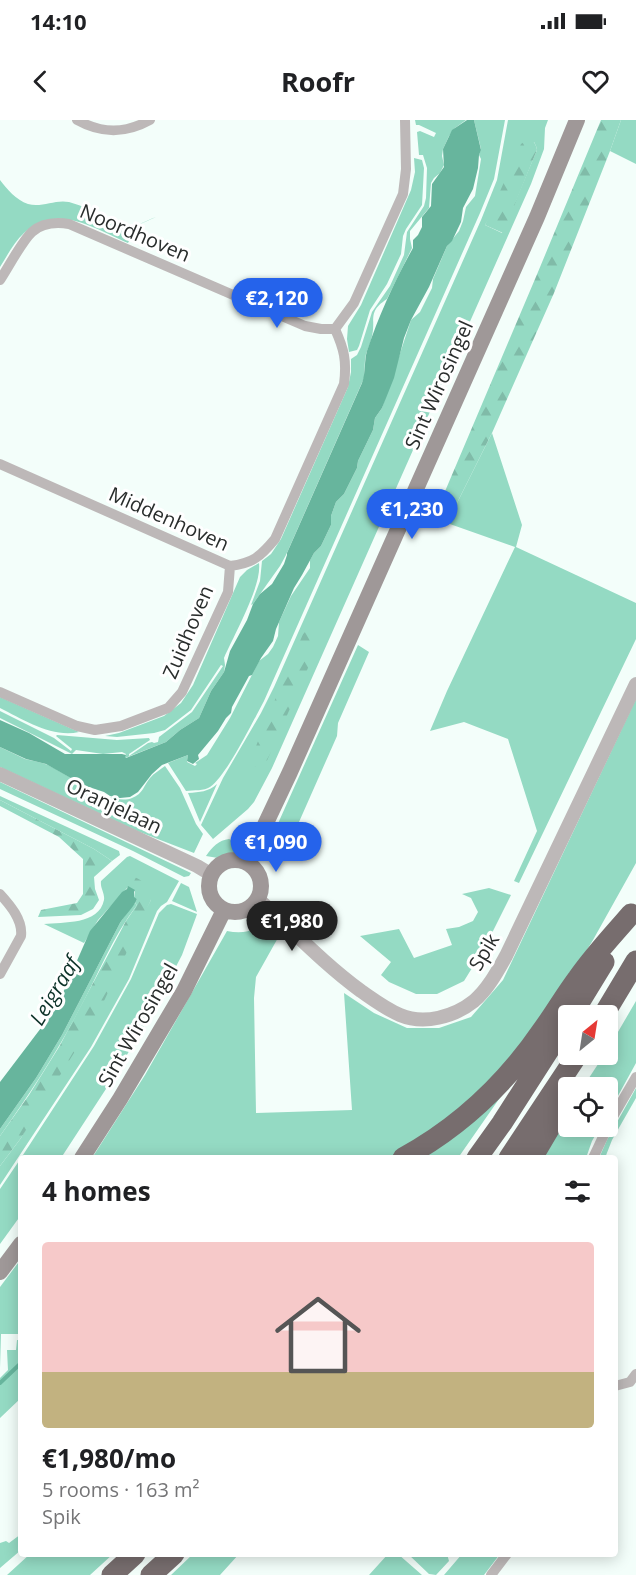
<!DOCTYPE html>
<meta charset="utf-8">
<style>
:root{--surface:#fff;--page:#f6f6f6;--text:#202124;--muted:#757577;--accent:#2563eb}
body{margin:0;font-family:"Open Sans",sans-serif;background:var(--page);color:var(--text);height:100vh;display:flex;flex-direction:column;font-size:22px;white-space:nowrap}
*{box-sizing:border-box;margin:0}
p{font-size:20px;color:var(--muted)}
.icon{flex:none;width:33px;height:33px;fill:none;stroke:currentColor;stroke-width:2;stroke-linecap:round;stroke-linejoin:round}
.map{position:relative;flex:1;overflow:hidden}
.details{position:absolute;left:18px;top:1035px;width:600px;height:402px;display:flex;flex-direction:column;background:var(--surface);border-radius:6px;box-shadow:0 3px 15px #0003}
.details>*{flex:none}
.needle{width:39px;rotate:30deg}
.controls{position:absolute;left:558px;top:885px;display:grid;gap:12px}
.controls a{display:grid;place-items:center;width:60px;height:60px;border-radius:6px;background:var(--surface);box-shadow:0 3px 15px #0003;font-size:30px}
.price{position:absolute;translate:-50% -51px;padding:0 14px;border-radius:21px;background:var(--accent);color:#fff;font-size:20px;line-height:39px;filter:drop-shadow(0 2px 3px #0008)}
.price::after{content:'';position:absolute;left:50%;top:36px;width:18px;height:14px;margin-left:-9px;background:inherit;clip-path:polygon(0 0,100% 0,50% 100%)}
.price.active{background:#222;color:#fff}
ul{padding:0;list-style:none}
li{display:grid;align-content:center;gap:12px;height:318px;padding:0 24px}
li span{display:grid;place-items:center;height:186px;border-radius:6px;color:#555}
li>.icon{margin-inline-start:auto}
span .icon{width:108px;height:108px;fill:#fffc;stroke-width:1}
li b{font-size:26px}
h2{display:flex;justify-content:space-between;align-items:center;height:72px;padding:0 24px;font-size:26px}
.status{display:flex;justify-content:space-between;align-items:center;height:42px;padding:0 30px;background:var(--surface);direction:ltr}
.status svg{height:16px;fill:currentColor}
header{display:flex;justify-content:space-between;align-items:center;height:78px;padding:0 24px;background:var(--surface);font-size:27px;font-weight:700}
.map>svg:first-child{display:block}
.green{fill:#94dac3;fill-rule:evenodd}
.forest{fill:url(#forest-firs)}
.water{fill:#67b59d}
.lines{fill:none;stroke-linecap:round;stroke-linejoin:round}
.stream{stroke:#67b59d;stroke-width:4}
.minor{stroke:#bdb8b8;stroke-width:10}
.tertiary{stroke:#bdb8b8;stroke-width:14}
.secondary{stroke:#9f9898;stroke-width:16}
.motorway{stroke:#776d6e;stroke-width:21}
.labels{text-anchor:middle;stroke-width:6;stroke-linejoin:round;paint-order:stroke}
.street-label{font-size:20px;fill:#292d2c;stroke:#fff}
.water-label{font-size:21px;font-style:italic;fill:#0c3228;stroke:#fff}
</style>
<div class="status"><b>14:10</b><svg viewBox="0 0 49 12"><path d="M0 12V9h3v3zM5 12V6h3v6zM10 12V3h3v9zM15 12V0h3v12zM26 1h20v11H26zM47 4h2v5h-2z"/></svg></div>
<header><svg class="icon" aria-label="back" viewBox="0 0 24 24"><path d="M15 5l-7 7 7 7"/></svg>Roofr<svg class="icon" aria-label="heart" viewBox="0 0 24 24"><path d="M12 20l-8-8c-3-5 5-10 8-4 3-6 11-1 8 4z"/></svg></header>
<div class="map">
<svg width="636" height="1455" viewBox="0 0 636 1455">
<defs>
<pattern id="forest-firs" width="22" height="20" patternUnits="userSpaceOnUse" patternTransform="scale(1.5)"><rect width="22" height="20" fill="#94dac3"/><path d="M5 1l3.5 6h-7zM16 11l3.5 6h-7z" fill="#80bba8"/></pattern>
</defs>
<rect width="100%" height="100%" fill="#f3fefa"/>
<path class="green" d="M415 0H466L455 8 449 16 443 29 442 36 444 45 440 53 434 58 431 63 429 88 410 111V119L412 128 387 179C367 192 376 199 372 216 371 222 368 228 366 234 364 242 365 250 364 258L286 435 280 446 253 484 251 485 260 461 262 441 271 434 281 419 348 267 351 252V239L357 235 361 227 372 192 390 166 404 135 407 112 424 86 426 78 427 48 423 35H419L417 12 420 11 434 17 436 13 419 5H416Z
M474 0H505L494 59 480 93 264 581C253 601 227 655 210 667 204 671 194 670 186 671L168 643 188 635 187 642 195 646 197 644 195 643 207 635 230 598 259 541 268 534 273 527 278 516 279 502 291 476 310 448V440L314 433 321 426 331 405V396L336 382 344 374 357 348 358 341 373 310 375 298 382 288 411 200 420 192 432 168 433 159 447 126 459 111 463 101 466 87 475 76 481 39 479 35 481 29Z
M508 0H548L545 8 544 29 531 64 272 648 254 682 248 689 213 719 201 705 223 658 261 593 274 567 481 100 497 60ZM534 22 536 26 537 30 502 113 485 105Z
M621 0H636V44L610 31Z
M414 38 422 40 424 48 422 85 406 109 403 116 401 134 387 164 370 190 359 226 357 230 349 232 347 219 348 206 361 185 411 70 415 52Z
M0 60C7 69 16 80 28 84 42 88 55 79 69 82 83 86 95 92 108 98 114 101 122 106 130 106 138 106 147 100 156 97L127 110 124 117 130 119 128 123C95 109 57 82 24 113 14 122 7 136 0 147Z
M492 313 522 405 516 427 636 483V519L519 763 514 761 537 711 508 619 464 602 430 611 447 571 515 427 447 403Z
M259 443C262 466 234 515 224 538L225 545 224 552 211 571 199 598 180 610 166 622 125 638V636L126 634 122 632 103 634 76 630 72 634 0 598V591L54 618 71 631 72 629 56 616 57 615 117 620 149 618 150 620 129 634V636L148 623 152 622 154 623 158 622 159 617 192 592 223 546 221 545 191 590 165 610 154 613 117 617 105 616 119 613 164 596 181 583 193 565 240 457 247 450Z
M358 525 369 532 338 603 337 616 280 745 275 736 267 728Z
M0 577 79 612C52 618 24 600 0 588Z
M636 579V743L593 820 547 894 480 975 406 1029 388 1038H92L145 955 227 811C242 814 254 812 265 801L278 809 279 816 256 857 254 878 256 993 352 990 344 873 374 893 407 908H439L471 897 503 860Z
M0 627C8 631 17 635 25 639 33 641 40 642 48 645 67 654 111 687 132 678 143 674 144 665 150 658 154 653 160 650 165 646L180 668 196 704 203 714 194 733 137 711 0 647Z
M0 662 191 753 189 756 184 757 133 731 0 669Z
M217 664 200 702 188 673C200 672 208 672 217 664Z
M0 676 119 731 120 735 112 741 94 729 0 680Z
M229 719 242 724 239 730 218 738 206 736C212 727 219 720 229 719Z
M130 736 179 761 167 782 161 786 157 791 129 859 91 927 0 1065V1046L21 1018 151 780 128 767 98 800 84 823 44 804C63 802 99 805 104 780 105 773 100 768 101 761L127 737Z
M181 763 189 767 197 792 172 781Z
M489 768 511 775 485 827 464 861 437 874H416L389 862 381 855 391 842 360 816 399 809 414 838 452 825 446 809 459 807 473 801 478 792 471 778 462 774Z
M135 783 137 785C113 816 98 855 79 890 56 934 29 975 0 1016V1009L36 958 62 915 120 803 129 789Z
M171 784 197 794 196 797 182 835 157 883 117 952 61 1038H21L94 926 131 859 159 793 167 785Z
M636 881V943L608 994V968L583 967 604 935 608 934V929Z
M522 946 458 1038H414Z
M636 968V978L612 1020 605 1038H599L607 1020Z
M568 990V1006L600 1007 592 1021 586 1038H539Z
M21 1038V1095L0 1124V1069Z
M21 1139V1214H1L0 1248V1167Z
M17 1220H21V1278L0 1298V1258L8 1250 7 1230H16Z
M21 1414V1430L0 1448V1423L6 1421 9 1423Z
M30 1434H113L90 1455H7Z
M193 1434H239L220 1455H171Z
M388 1434H398L422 1455H369Z
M408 1434H447L449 1441 436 1455 429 1454Z
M462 1434H500L484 1455H444Z"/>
<path class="forest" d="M601 0H621L610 31 554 173 492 313 447 403 432 402 538 152Z
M527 20C534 20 536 24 537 30L503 113 485 105 521 24Z
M308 509 323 514 265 645 258 648 249 644 266 601 303 514Z
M0 680 94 729 112 741 94 757 95 769 99 780 93 789 81 795 38 797 41 790 77 783 83 774V739L59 717 0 686Z
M126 753C142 760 147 762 151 780L97 896 21 1018 0 1046V1016L29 975 59 927 126 801 137 785 135 783 137 779 134 778 135 770 128 766Z"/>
<path class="water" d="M467 0H474L481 30 479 35 478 48 473 69 463 88 461 102 452 121 447 126 429 167 411 200 404 218 394 258 382 288 375 298 373 310 358 341 357 348 344 374 336 382 331 396V405L321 426 314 433 302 455 294 468 276 509 273 521 261 538 252 555 249 556 232 587 231 593 226 598 218 611 198 635 199 639 193 644 187 641 188 635 162 645 152 654 138 672 130 677 120 678 110 676 104 672 83 665 46 644 26 639 0 627V600L29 613 65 634H122L126 635 125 637 126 638 166 622 180 610 199 598 211 571 224 552 230 531 247 500 253 484 260 474 272 464 284 444 287 435V433L362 263C366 252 364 241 367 231 379 195 395 160 413 128V120L418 115 422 107V97L431 86 432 64 444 47 443 29 452 10Z
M128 766 135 770 134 772V777L137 779C134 787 125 795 120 803L62 915 36 958 0 1009V962L44 904 62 875 90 811 122 772 127 769Z"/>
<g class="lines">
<path class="stream" d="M0 1263 21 1243"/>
<path class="minor" d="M77 0C102 14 125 14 150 0
M0 160C8 148 22 121 32 112 42 103 56 102 69 104L305 206 321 209H335L354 183 403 74 406 49 405 0
M0 344 230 446C253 443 260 437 275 419L344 264C347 241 344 229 335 209
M0 572 77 606 95 610 121 606 168 588 182 572 228 472 230 446
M0 774C10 785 23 800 21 816L0 854
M593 1038 611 1000 636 957
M615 1266 630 1262 636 1254
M491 1455 507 1434"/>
<path class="tertiary" d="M0 654 197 746 212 755
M258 779C292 810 324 844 361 871 374 880 386 889 400 895 424 905 454 897 474 881 488 869 497 852 506 836L636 564"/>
<path class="secondary" d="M209 766a26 26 0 1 1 52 0a26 26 0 1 1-52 0Z
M247 743 290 652 537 97 577 0
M82 1038 120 979 184 871 224 790
M0 1152 21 1124"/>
<path class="motorway" d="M571 896 604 842
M603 896 636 841
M403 1038C460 1007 508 961 544 908 556 891 566 874 578 858 594 835 613 815 631 794
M477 1038 502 1003 568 900
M509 1038 578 934
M532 1038 568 977
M112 1455 135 1434
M151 1455 174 1434"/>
</g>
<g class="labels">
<g class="street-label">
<text transform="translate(135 113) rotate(23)" y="7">Noordhoven</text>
<text transform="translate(439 265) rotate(-66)" y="7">Sint Wirosingel</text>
<text transform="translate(169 399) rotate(24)" y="7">Middenhoven</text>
<text transform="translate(188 512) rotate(-67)" y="7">Zuidhoven</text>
<text transform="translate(114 686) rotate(25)" y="7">Oranjelaan</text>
<text transform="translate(484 832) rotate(-59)" y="7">Spik</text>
<text transform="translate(138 905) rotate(-60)" y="7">Sint Wirosingel</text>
</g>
<g class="water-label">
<text transform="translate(55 871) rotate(-59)" y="7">Leigraaf</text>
</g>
</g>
</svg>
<div class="controls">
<a><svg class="needle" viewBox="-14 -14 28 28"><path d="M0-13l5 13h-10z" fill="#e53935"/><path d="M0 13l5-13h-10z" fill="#757577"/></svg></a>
<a><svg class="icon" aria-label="locate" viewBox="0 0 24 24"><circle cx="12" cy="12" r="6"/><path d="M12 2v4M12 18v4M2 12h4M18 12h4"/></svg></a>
</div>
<b class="price" style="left:277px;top:209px">€2,120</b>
<b class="price" style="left:412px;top:420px">€1,230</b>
<b class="price" style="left:276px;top:753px">€1,090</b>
<b class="price active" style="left:292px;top:832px">€1,980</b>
<section class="details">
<h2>4 homes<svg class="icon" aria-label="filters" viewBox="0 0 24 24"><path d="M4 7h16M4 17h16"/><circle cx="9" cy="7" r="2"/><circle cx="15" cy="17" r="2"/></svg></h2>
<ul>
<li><span style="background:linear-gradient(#f6c9c9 70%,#c2b280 0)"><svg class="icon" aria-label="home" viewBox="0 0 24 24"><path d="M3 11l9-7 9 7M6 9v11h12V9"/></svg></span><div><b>€1,980/mo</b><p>5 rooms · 163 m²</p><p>Spik</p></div></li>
</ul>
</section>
</div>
